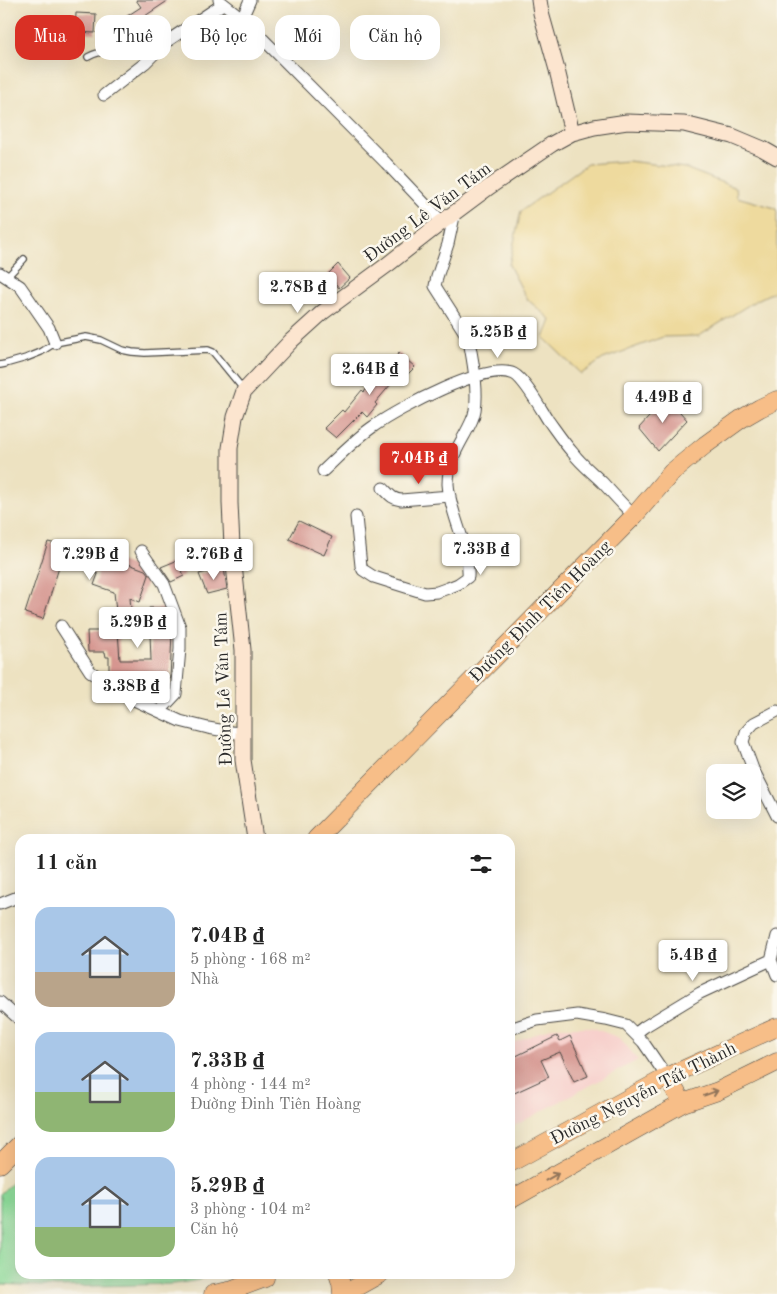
<!DOCTYPE html>
<html lang="vi">
<meta charset="utf-8">
<style>
:root{--surface:#fff;--page:#f6f6f6;--text:#222;--muted:#767676;--accent:#d93025}
body{margin:0;font-family:"Old Standard TT",serif;background:var(--page);color:var(--text);height:100vh;display:flex;flex-direction:column;font-size:19px;white-space:nowrap}
*{box-sizing:border-box;margin:0}
p{font-size:16px;color:var(--muted)}
.icon{flex:none;width:28px;height:28px;fill:none;stroke:currentColor;stroke-width:2;stroke-linecap:round;stroke-linejoin:round}
.map{position:relative;flex:1;overflow:hidden}
.panel{position:absolute;left:15px;top:834px;width:500px;height:445px;display:flex;flex-direction:column;background:var(--surface);border-radius:15px;box-shadow:0 5px 20px #0002}
.panel>*{flex:none}
.hud{position:absolute;left:15px;top:15px;width:500px;height:45px;display:flex;gap:10px}
.fabs{position:absolute;left:706px;top:764px;display:grid;gap:10px}
.fabs a{display:grid;place-items:center;width:55px;height:55px;border-radius:10px;background:var(--surface);box-shadow:0 5px 20px #0002;font-size:25px}
.price{position:absolute;translate:-50% -42px;padding:0 11px;border-radius:5px;background:#fff;color:#222;font-size:16px;line-height:32px;filter:drop-shadow(0 1px 2px #0008)}
.price::after{content:'';position:absolute;left:50%;top:30px;width:15px;height:11px;margin-left:-8px;background:inherit;clip-path:polygon(0 0,100% 0,50% 100%)}
.price.active{background:var(--accent);color:#fff}
ul{padding:0;list-style:none}
li{display:flex;align-items:center;gap:15px;height:125px;padding:0 20px}
li span{display:grid;place-items:center;flex:none;width:140px;height:100px;border-radius:15px;color:#555}
li>.icon{margin-inline-start:auto}
span .icon{width:60px;height:60px;fill:#fffc;stroke-width:1}
li b{font-size:21px}
h2{display:flex;justify-content:space-between;align-items:center;height:60px;padding:0 20px;font-size:21px}
.tag{padding:0 18px;border-radius:15px;background:var(--surface);box-shadow:0 5px 20px #0002;font-size:18px;line-height:45px}
.tag.active{background:var(--accent);color:#fff}
.map>svg:first-child{display:block}
.built{fill:#f7d0cc}
.green{fill:#8bd997;stroke:#5b8261}
.sand{fill:#eeda9e;stroke:#8c8264}
.building{fill:#d69690}
.lines{fill:none;stroke-linecap:round;stroke-linejoin:round}
.lane-casing{stroke:#484642;stroke-width:8}
.street-casing{stroke:#484642;stroke-width:13}
.secondary-casing{stroke:#484642;stroke-width:17}
.primary-casing{stroke:#484642;stroke-width:19}
.lane{stroke:#fff;stroke-width:5.5}
.street{stroke:#fff;stroke-width:11}
.secondary{stroke:#fce5cf;stroke-width:15}
.primary{stroke:#f7be88;stroke-width:18}
.oneway{stroke:#91745a}
.labels{text-anchor:middle;stroke-width:5;stroke-linejoin:round;paint-order:stroke}
.street-label{font-size:18px;fill:#2b2b2b;stroke:#fbf7ec}
</style>
<div class="map">
<svg width="777" height="1294" viewBox="0 0 777 1294">
<rect width="100%" height="100%" fill="#fbf7ec"/>
<filter id="ink" filterUnits="userSpaceOnUse"><feTurbulence type="fractalNoise" baseFrequency=".02" numOctaves="2"/><feDisplacementMap in="SourceGraphic" scale="10" xChannelSelector="R" yChannelSelector="G"/><feConvolveMatrix kernelMatrix="1 2 1 2 8 2 1 2 1" color-interpolation-filters="sRGB"/></filter>
<filter id="wash" filterUnits="userSpaceOnUse"><feTurbulence type="fractalNoise" baseFrequency=".0096" numOctaves="4" result="noise"/><feDisplacementMap in="SourceGraphic" scale="20" xChannelSelector="R" yChannelSelector="G"/><feGaussianBlur stdDeviation="1.12" result="paint"/><feColorMatrix in="noise" values="0 0 0 0 0 0 0 0 0 0 0 0 0 0 0 0 0 1.4 0 .05"/><feComposite in="paint" operator="in"/></filter>
<g filter="url(#wash)">
<rect width="100%" height="100%" fill="#ede2c1"/>
<path class="built" d="M552 1027H590L620 1038 638 1060 510 1128V1044Z"/>
<path class="green" d="M20 1175V1274H209L200 1280 173 1284 57 1287 0 1284V1194Z"/>
<path class="sand" d="M628 161 685 168 736 188 737 197 775 208 777 211V290L755 301 699 336 663 337 603 359 581 374 544 338 551 320 527 299 509 265 521 211 587 164Z"/>
<g id="blocks">
<path class="building" d="M136 0H169L139 20 155 42 150 47H144L140 40 133 46H115L112 41 117 37 116 34 129 25 124 18 141 7Z
M76 13 96 14 95 33 75 32Z
M338 264 350 278 339 288 328 274Z
M399 353 415 367 407 375 402 371 375 403 377 405 367 417 362 412 336 438 324 428 342 410 344 412 362 390 364 392Z
M667 397 687 420 658 451 639 428Z
M299 521 332 537 324 555 289 539Z
M48 542 70 547 103 559 104 555 145 570 149 575 140 602 130 598 133 631H118L114 592 94 585 98 574 61 561 43 619 25 613Z
M178 560 184 576 171 582 161 567Z
M224 568 227 589 207 594 199 574Z
M149 608H165L170 620V631H172L170 679 152 681V675L109 676V657H106L105 652H88L87 631H118L120 660H151Z
M557 1036 560 1041 570 1036 588 1076 574 1082 560 1052 541 1060 549 1077 510 1095V1059Z"/>
</g>
</g>
<g filter="url(#ink)">
<use href="#blocks" fill-opacity="0" stroke="#484642" stroke-width="1"/>
<g class="lines">
<g class="lane-casing">
<path id="lane" d="M88 57C107 46 133 51 154 52
M7 277 24 259
M0 365 5 364 26 358 41 352 55 343 86 337 101 340 122 350 132 352 145 353 208 350 213 352 244 390"/>
</g>
<g class="street-casing">
<path id="street" d="M219 0 242 18 386 163 442 222
M242 18 250 0
M104 95 145 63 166 42 223 4
M0 273 20 286 49 328 55 343
M323 471C339 456 356 438 374 426 398 409 487 361 514 374 524 379 541 409 548 420 556 431 564 443 573 453 581 464 593 473 603 483 613 494 623 505 634 516
M383 488C389 494 392 499 401 500L450 496
M356 517 361 566 363 570 374 577 425 593 437 592 448 588 458 584 468 577C470 544 450 516 448 484 448 457 462 443 472 420 481 402 473 361 469 341L467 336 435 286 437 277 448 244 455 212
M141 551 164 584 180 627V649L176 694 160 711
M61 626 90 671 114 689 132 699 180 721 208 728 243 734
M777 711 754 723 746 732 743 742 753 769 777 816
M0 904 20 896
M777 936 771 960 777 975
M0 1002 20 1020
M510 1029 537 1020 577 1015 606 1020 626 1025 643 1042 667 1077
M635 1034 644 1027 700 993 771 960"/>
</g>
<g class="secondary-casing">
<path id="secondary" d="M539 0 541 13 557 70 572 133
M255 839 243 760V650L232 546 230 503V448L235 417 244 391 291 341 323 312 387 265 442 222 489 187 552 144 572 133 594 127 627 122 684 124 732 136 763 149 777 157"/>
</g>
<g class="primary-casing">
<path id="primary" d="M316 839 634 516 672 472 705 445 741 419 760 408 777 400
M667 1077 683 1103
M510 1163 667 1077 777 1027
M0 1164 20 1144
M510 1200 683 1103 718 1091 777 1062
M338 1274 341 1283 342 1294
M213 1294 233 1290 265 1278
M344 1294 380 1274"/>
</g>
<use href="#lane" class="lane"/>
<use href="#street" class="street"/>
<use href="#secondary" class="secondary"/>
<use href="#primary" class="primary"/>
</g>
<defs><path id="oneway-shaft" d="M-6 0H5M1.5-3L5.5 0L1.5 3" fill="none" stroke-width="1.6" stroke-linecap="round" stroke-linejoin="round" transform="scale(1.25)"/></defs>
<g class="oneway">
<use href="#oneway-shaft" transform="translate(711 1093) rotate(-20)"/>
<use href="#oneway-shaft" transform="translate(552 1177) rotate(-29)"/>
</g>
</g>
<g class="labels">
<g class="street-label">
<text transform="translate(427 212) rotate(-37)" y="6">Đường Lê Văn Tám</text>
<text transform="translate(540 611) rotate(-45)" y="6">Đường Đinh Tiên Hoàng</text>
<text transform="translate(223 689) rotate(-92)" y="6">Đường Lê Văn Tám</text>
<text transform="translate(643 1093) rotate(-27)" y="6">Đường Nguyễn Tất Thành</text>
</g>
</g>
</svg>
<div class="fabs">
<a><svg class="icon" aria-label="layers" viewBox="0 0 24 24"><path d="M12 4l9 5-9 5-9-5zM3 14l9 5 9-5"/></svg></a>
</div>
<b class="price" style="left:298px;top:314px">2.78B ₫</b>
<b class="price" style="left:498px;top:359px">5.25B ₫</b>
<b class="price" style="left:370px;top:396px">2.64B ₫</b>
<b class="price" style="left:663px;top:424px">4.49B ₫</b>
<b class="price active" style="left:419px;top:485px">7.04B ₫</b>
<b class="price" style="left:481px;top:576px">7.33B ₫</b>
<b class="price" style="left:90px;top:581px">7.29B ₫</b>
<b class="price" style="left:214px;top:581px">2.76B ₫</b>
<b class="price" style="left:138px;top:649px">5.29B ₫</b>
<b class="price" style="left:131px;top:713px">3.38B ₫</b>
<b class="price" style="left:693px;top:982px">5.4B ₫</b>
<div class="hud">
<a class="tag active">Mua</a>
<a class="tag">Thuê</a>
<a class="tag">Bộ lọc</a>
<a class="tag">Mới</a>
<a class="tag">Căn hộ</a>
</div>
<section class="panel">
<h2>11 căn<svg class="icon" aria-label="filters" viewBox="0 0 24 24"><path d="M4 7h16M4 17h16"/><circle cx="9" cy="7" r="2"/><circle cx="15" cy="17" r="2"/></svg></h2>
<ul>
<li><span style="background:linear-gradient(#a9c7e8 65%,#b9a48a 0)"><svg class="icon" aria-label="home" viewBox="0 0 24 24"><path d="M3 11l9-7 9 7M6 9v11h12V9"/></svg></span><div><b>7.04B ₫</b><p>5 phòng · 168 m²</p><p>Nhà</p></div></li>
<li><span style="background:linear-gradient(#a9c7e8 60%,#8fb573 0)"><svg class="icon" aria-label="home" viewBox="0 0 24 24"><path d="M3 11l9-7 9 7M6 9v11h12V9"/></svg></span><div><b>7.33B ₫</b><p>4 phòng · 144 m²</p><p>Đường Đinh Tiên Hoàng</p></div></li>
<li><span style="background:linear-gradient(#a9c7e8 70%,#8fb573 0)"><svg class="icon" aria-label="home" viewBox="0 0 24 24"><path d="M3 11l9-7 9 7M6 9v11h12V9"/></svg></span><div><b>5.29B ₫</b><p>3 phòng · 104 m²</p><p>Căn hộ</p></div></li>
</ul>
</section>
</div>
